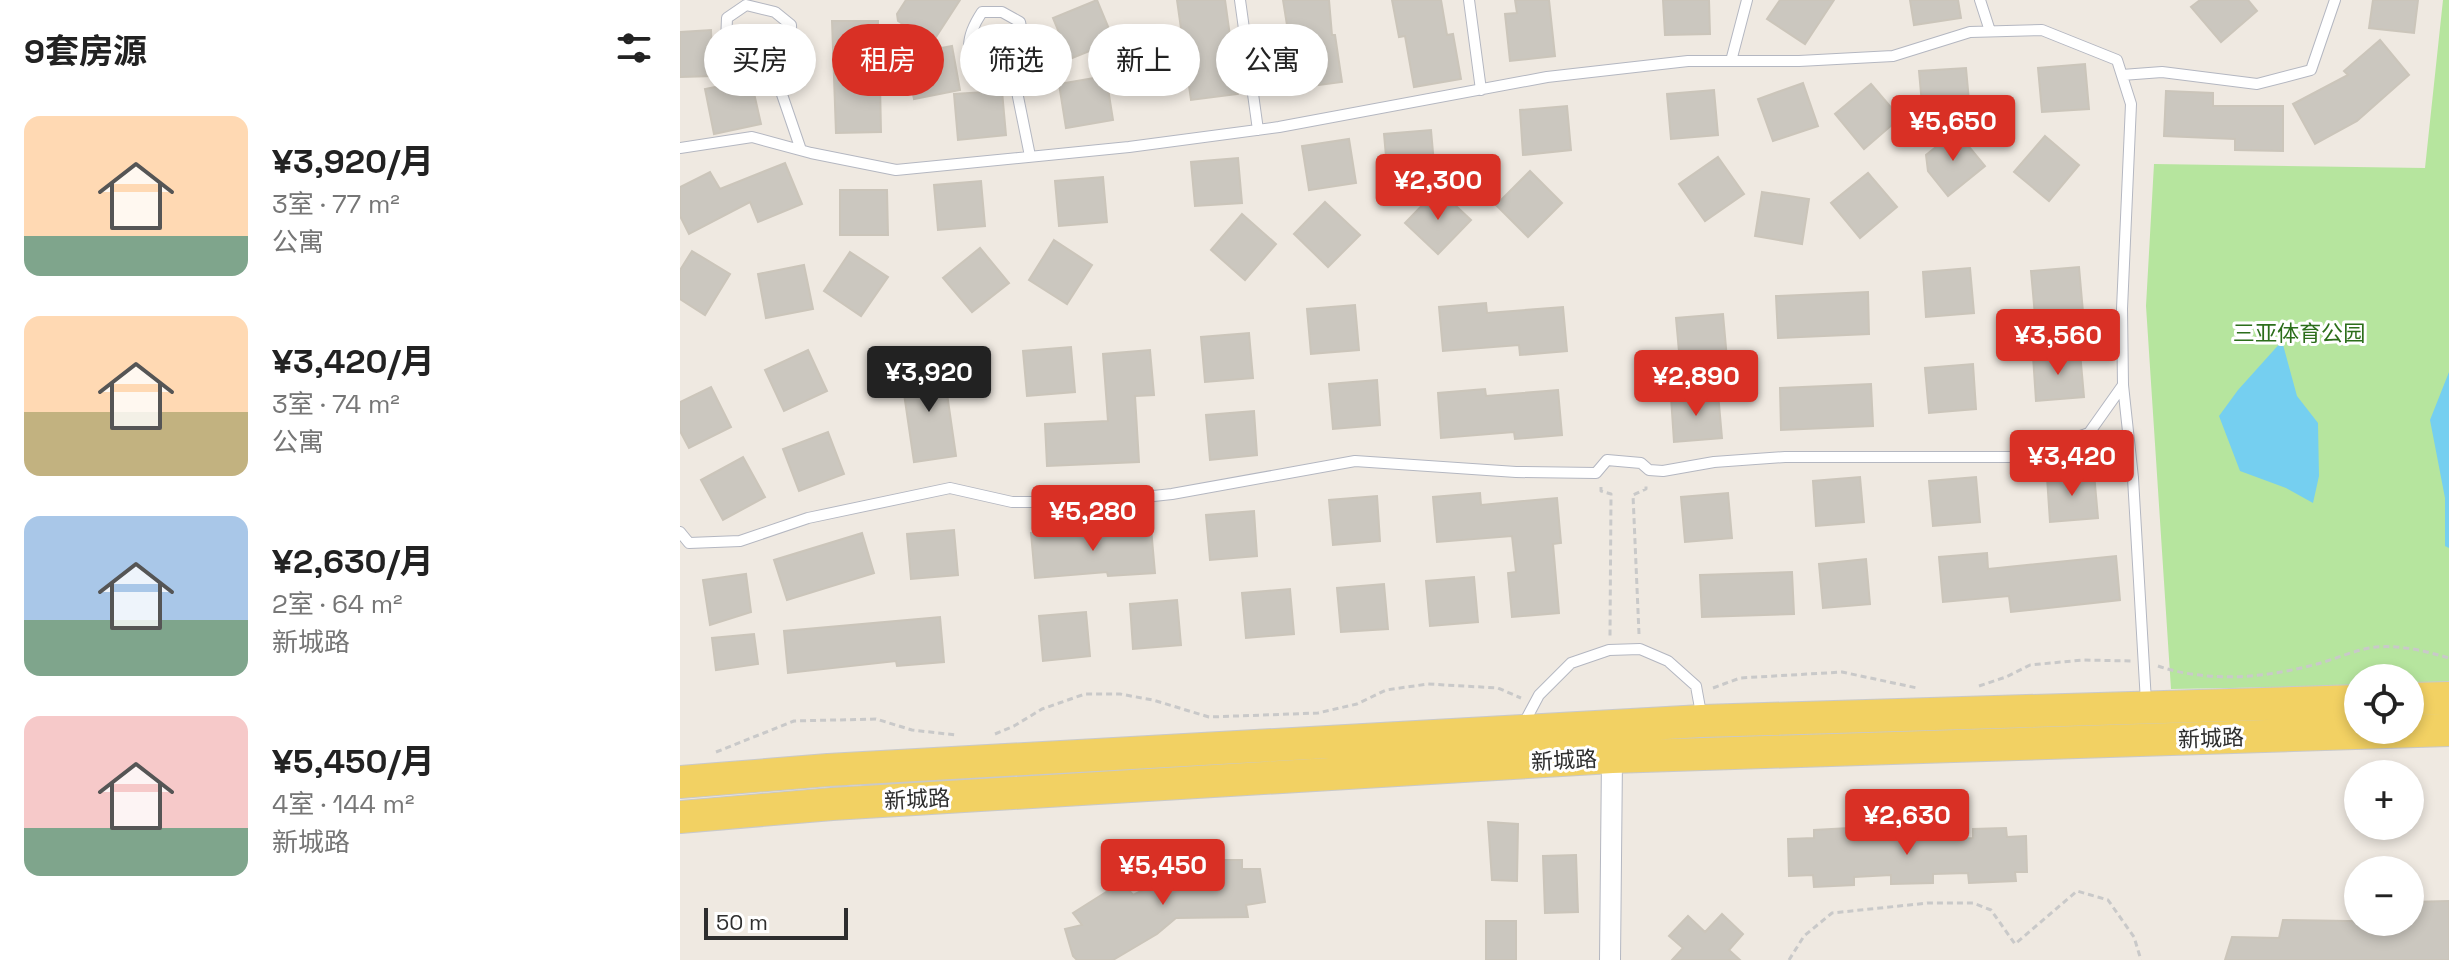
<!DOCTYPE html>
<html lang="zh">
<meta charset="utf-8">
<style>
:root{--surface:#fff;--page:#f2f2f2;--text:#222;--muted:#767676;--accent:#d93025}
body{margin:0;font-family:"Space Grotesk","Noto Sans SC",sans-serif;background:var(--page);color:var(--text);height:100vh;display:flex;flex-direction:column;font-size:30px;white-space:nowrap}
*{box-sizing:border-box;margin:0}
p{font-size:26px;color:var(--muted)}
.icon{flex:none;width:44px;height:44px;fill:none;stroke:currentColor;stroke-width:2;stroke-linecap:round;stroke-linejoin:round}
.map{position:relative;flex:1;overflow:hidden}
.side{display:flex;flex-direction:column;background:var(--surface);width:680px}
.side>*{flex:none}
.guide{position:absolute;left:24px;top:24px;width:760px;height:72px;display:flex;gap:16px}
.tools{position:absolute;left:1664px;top:664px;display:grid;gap:16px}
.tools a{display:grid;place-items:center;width:80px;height:80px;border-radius:50%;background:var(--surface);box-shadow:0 4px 12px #0003;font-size:40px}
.scale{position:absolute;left:24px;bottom:20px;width:144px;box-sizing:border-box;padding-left:8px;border:4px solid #2e2e2e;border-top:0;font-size:22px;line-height:28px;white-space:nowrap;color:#2e2e2e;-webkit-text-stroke:6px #fff;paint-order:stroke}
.price{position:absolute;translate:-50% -68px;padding:0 18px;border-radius:8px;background:var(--accent);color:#fff;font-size:26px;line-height:52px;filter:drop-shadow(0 2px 4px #0008)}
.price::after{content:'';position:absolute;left:50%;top:48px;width:24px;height:18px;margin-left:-12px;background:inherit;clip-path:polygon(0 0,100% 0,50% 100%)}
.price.on{background:#222;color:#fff}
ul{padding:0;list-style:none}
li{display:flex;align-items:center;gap:24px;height:200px;padding:0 24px}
li span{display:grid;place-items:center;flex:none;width:224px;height:160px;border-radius:16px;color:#555}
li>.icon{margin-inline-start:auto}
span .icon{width:96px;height:96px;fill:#fffc;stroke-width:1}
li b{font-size:34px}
h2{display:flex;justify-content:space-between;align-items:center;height:96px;padding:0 24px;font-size:34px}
.tag{padding:0 28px;border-radius:36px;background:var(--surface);box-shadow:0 4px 12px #0003;font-size:28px;line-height:72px}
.tag.on{background:var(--accent);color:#fff}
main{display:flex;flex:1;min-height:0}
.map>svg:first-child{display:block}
.green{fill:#b6e59e}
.water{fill:#75cff0}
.building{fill:#cbc7bf;stroke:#cbc5ba;stroke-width:2}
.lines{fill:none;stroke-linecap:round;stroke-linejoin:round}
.service-casing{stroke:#b4b7c1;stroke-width:12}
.minor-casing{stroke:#b4b7c1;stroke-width:22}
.primary-casing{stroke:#c9c9c9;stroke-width:34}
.path{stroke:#c9c9c9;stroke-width:3;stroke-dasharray:6 4;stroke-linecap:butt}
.service{stroke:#fff;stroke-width:10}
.minor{stroke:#fff;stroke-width:20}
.primary{stroke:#f2d163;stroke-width:32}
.labels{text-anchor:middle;stroke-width:6;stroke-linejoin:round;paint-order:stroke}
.park-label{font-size:22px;fill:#2c6e1b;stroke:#fff}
.street-label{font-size:22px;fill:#2e2e2e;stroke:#fff}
</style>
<main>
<section class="side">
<h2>9套房源<svg class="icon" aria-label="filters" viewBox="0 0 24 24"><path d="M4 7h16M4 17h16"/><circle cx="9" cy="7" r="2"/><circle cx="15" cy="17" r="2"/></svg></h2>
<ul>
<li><span style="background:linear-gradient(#ffd9b3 75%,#7fa58c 0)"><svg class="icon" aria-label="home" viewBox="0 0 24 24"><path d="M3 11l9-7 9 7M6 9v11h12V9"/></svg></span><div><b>¥3,920/月</b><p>3室 · 77 m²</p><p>公寓</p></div></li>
<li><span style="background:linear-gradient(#ffd9b3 60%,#c2b280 0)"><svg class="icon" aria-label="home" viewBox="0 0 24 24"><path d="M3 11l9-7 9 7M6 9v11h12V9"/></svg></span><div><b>¥3,420/月</b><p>3室 · 74 m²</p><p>公寓</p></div></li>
<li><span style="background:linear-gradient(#a9c7e8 65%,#7fa58c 0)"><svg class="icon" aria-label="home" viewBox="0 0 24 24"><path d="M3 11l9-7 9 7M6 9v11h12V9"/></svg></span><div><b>¥2,630/月</b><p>2室 · 64 m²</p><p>新城路</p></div></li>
<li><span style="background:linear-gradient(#f6c9c9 70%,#7fa58c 0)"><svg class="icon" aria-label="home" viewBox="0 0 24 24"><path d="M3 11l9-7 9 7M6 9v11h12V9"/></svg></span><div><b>¥5,450/月</b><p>4室 · 144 m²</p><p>新城路</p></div></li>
</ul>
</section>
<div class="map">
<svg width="1769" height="960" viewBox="0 0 1769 960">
<rect width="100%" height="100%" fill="#efe9e1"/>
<path class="green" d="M1763 0H1769V684L1730 685V678H1678V686L1491 689 1466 306 1474 164 1745 168Z"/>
<path class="water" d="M1602 341 1617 396 1638 423 1639 476 1633 503 1606 488 1560 471 1539 416 1558 390Z
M1769 372V548L1765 546V498L1750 420Z"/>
<path class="building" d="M226 0H280L252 43 218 21 217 14Z
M417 0 434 41 390 59 373 18Z
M497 0H545L558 94 511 100Z
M603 0H649L652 35H655L662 82 617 88Z
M712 0H761L767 35 773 34 781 79 734 87 725 36 719 37Z
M835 0H869L875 56 830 61 825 14 837 13Z
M983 0H1029L1030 34 985 35Z
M1100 0H1154L1125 44 1087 19Z
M1230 0H1278L1281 18 1234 25Z
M1520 0H1568L1577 11 1541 42 1511 7Z
M1693 0H1738L1734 33 1689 28Z
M152 21H198L197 84H200L201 132 156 133Z
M31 30 33 76 0 77V32Z
M1700 40 1729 75 1677 121 1635 144 1613 104 1668 75 1664 71Z
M272 46 280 90 234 99 225 55Z
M1405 64 1409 109 1362 112 1358 68Z
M1286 68 1290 112 1243 116 1239 71Z
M426 76 433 120 386 128 379 84Z
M71 80 81 124 34 134 25 89Z
M1123 83 1138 126 1093 141 1078 99Z
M1191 84 1220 118 1184 149 1155 114Z
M1034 90 1038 135 991 139 987 94Z
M322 91 326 135 278 140 274 94Z
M1486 91 1533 93V106H1603V151L1555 150V139L1484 136Z
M887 106 891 150 843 155 840 110Z
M751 130 755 175 708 179 704 134Z
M1276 131 1305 166 1268 196 1248 171 1246 155Z
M1365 136 1399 165 1369 201 1334 172Z
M669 139 676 183 629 190 622 146Z
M1038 157 1064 194 1025 221 999 184Z
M558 158 562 203 515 206 511 162Z
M105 163 122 204 78 222 70 202 9 234 0 216V187L30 172 40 189Z
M850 171 882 203 848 237 816 205Z
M1188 173 1217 207 1180 238 1151 203Z
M423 177 427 222 379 226 375 181Z
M301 181 305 226 258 230 254 185Z
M758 189 791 220 758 254 725 223Z
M160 190H207L208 235H160Z
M1082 192 1129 199 1122 244 1075 236Z
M645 202 680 235 648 267 614 234Z
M562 214 596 244 565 280 531 250Z
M374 240 412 265 387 304 349 280Z
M300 248 329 283 292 312 263 278Z
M12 251 50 274 25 315 0 299V270Z
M170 252 208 277 181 316 144 291Z
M124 265 133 309 86 318 78 274Z
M1399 267 1403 312 1355 316 1351 271Z
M1290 268 1294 313 1246 317 1243 272Z
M1188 292 1189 334 1098 338 1096 296Z
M806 303 807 313 883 307 887 351 840 355 839 345 763 351 759 307Z
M675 305 679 350 631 354 627 309Z
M1043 314 1047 359 1000 363 996 318Z
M569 333 573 378 525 382 521 337Z
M391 347 395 392 347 396 343 351Z
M128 350 147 391 104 411 85 370Z
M470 350 474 395 455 396 459 462 367 466 365 424 428 421 423 354Z
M1400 352 1404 397 1356 401 1353 356Z
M1293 364 1296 409 1249 413 1245 368Z
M263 366 276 456 234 462 221 373Z
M697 380 700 425 653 429 649 384Z
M1191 384 1193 426 1101 430 1100 388Z
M31 387 51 427 9 448 0 431V402Z
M805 389 806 396 878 390 882 435 835 439 834 432 761 438 758 393Z
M1038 393 1042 438 994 442 991 397Z
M574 411 577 455 530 460 526 415Z
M148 432 164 474 119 491 103 449Z
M63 457 85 497 43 520 21 480Z
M1414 473 1418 518 1370 522 1367 477Z
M1180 477 1184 522 1136 526 1133 481Z
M1296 477 1300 522 1253 526 1249 481Z
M800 493 801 505 877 498 881 543 873 544 879 613 832 617 828 573 836 572 832 536 757 542 753 497Z
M1048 493 1052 538 1005 542 1001 497Z
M697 496 700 541 653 545 649 500Z
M574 511 577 556 530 560 526 515Z
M471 528 475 573 428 576 427 572 355 578 351 533 399 529V534Z
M274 530 278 575 231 579 227 534Z
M182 533 194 573 107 600 94 560Z
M1307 553 1308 569 1436 556 1440 600 1331 612 1329 596 1263 602 1259 557Z
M1186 559 1190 604 1143 608 1139 564Z
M1112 572 1114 614 1022 617 1020 575Z
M66 574 71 612 30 625 23 580Z
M794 577 798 622 750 626 746 581Z
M704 584 708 629 661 632 657 588Z
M610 589 614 634 566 638 562 593Z
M497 600 501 645 453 649 450 604Z
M406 612 410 656 363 661 359 616Z
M260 617 264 662 217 666 216 661 108 673 104 631Z
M74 634 78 664 36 670 32 638Z
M808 822 838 824 837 881 812 880Z
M1169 828V841L1215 840V829L1248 828V840L1293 838V829L1326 828 1327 837 1346 836 1347 872H1335L1336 881 1289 883 1288 873 1253 874V883L1211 884V875L1174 877V885L1134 887 1133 875 1109 876 1108 839 1134 838V830Z
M896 855 898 912 865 913 863 856Z
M510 860H562V869H580L585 902 566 905 568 917 496 918 477 934 433 960H397L393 956 385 929 402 925 393 913 442 882 453 895 486 879 484 873H512Z
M1769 901V960H1545L1552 937 1599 938 1603 920 1730 922V902Z
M1042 914 1063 934 1049 950 1060 960H992L1003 948 989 936 1008 916 1025 932Z
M806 921H836V960H806Z"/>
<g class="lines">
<g class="service-casing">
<path id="service" d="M560 0 578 130
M789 0 801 90
M1300 0 1310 31
M1051 61 1067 0
M333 72 304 78C284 53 285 38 302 12H322L340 22 345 48 333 72 350 156
M95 74 72 71 55 63 46 43 47 18 66 5 95 12 111 25 112 52 95 74 121 150
M1442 75 1482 72 1577 84 1631 70 1655 0
M0 148 72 137 131 153 216 170 449 147 599 127 867 77 1008 61H1119L1213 56 1290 32 1362 30 1437 60 1451 104 1442 309 1443 385 1409 433 1341 457H1105L1034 462 983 471 969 470 961 463 927 460 916 473 836 472 675 461 492 494 418 502H332L270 488 128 518 60 541 9 543 0 532
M1443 385 1453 478 1466 702
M1354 456 1424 452 1453 477
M843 725 859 695 891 663 929 650 960 649 988 661 1016 686 1022 719"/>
</g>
<g class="minor-casing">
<path id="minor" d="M930 960 932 757"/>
</g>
<g class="primary-casing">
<path id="primary" d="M1730 699 1769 698
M0 782 148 770 1022 721 1678 701
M0 817 152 804 932 757 1769 730"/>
</g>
<path class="path" d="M921 487V491L931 494 930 636
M959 634 953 495 966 489V485
M1478 666C1528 683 1586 678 1637 664 1656 659 1677 649 1696 647 1722 645 1745 651 1769 658
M1299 686 1326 677 1350 665 1403 660 1451 661
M1033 688 1060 678 1162 672 1237 688
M315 734 334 726 362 709 405 694H440L473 700 529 717 638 713 677 704 706 690 748 684 818 688 841 698
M36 752 114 721 196 719 232 730 276 735
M1109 960 1124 936 1152 913 1248 903H1293L1311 910 1335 944 1397 891 1428 900 1454 937 1461 960"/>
<use href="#service" class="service"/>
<use href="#minor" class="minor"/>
<use href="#primary" class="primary"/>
</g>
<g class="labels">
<g class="park-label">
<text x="1619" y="341">三亚体育公园</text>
</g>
<g class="street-label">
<text transform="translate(1531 738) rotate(-2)" y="8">新城路</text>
<text transform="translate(884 760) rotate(-3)" y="8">新城路</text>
<text transform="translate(237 799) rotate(-3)" y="8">新城路</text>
</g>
</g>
</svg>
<div class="tools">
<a><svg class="icon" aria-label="locate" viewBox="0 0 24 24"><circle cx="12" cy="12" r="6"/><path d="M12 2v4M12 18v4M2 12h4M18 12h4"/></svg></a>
<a>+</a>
<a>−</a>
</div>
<div class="scale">50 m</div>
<b class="price" style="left:1273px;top:163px">¥5,650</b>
<b class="price" style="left:758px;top:222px">¥2,300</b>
<b class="price" style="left:1378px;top:377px">¥3,560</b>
<b class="price on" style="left:249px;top:414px">¥3,920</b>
<b class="price" style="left:1016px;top:418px">¥2,890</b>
<b class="price" style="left:1392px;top:498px">¥3,420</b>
<b class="price" style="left:413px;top:553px">¥5,280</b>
<b class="price" style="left:1227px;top:857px">¥2,630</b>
<b class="price" style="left:483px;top:907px">¥5,450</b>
<div class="guide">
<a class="tag">买房</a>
<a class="tag on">租房</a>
<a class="tag">筛选</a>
<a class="tag">新上</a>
<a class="tag">公寓</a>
</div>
</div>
</main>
